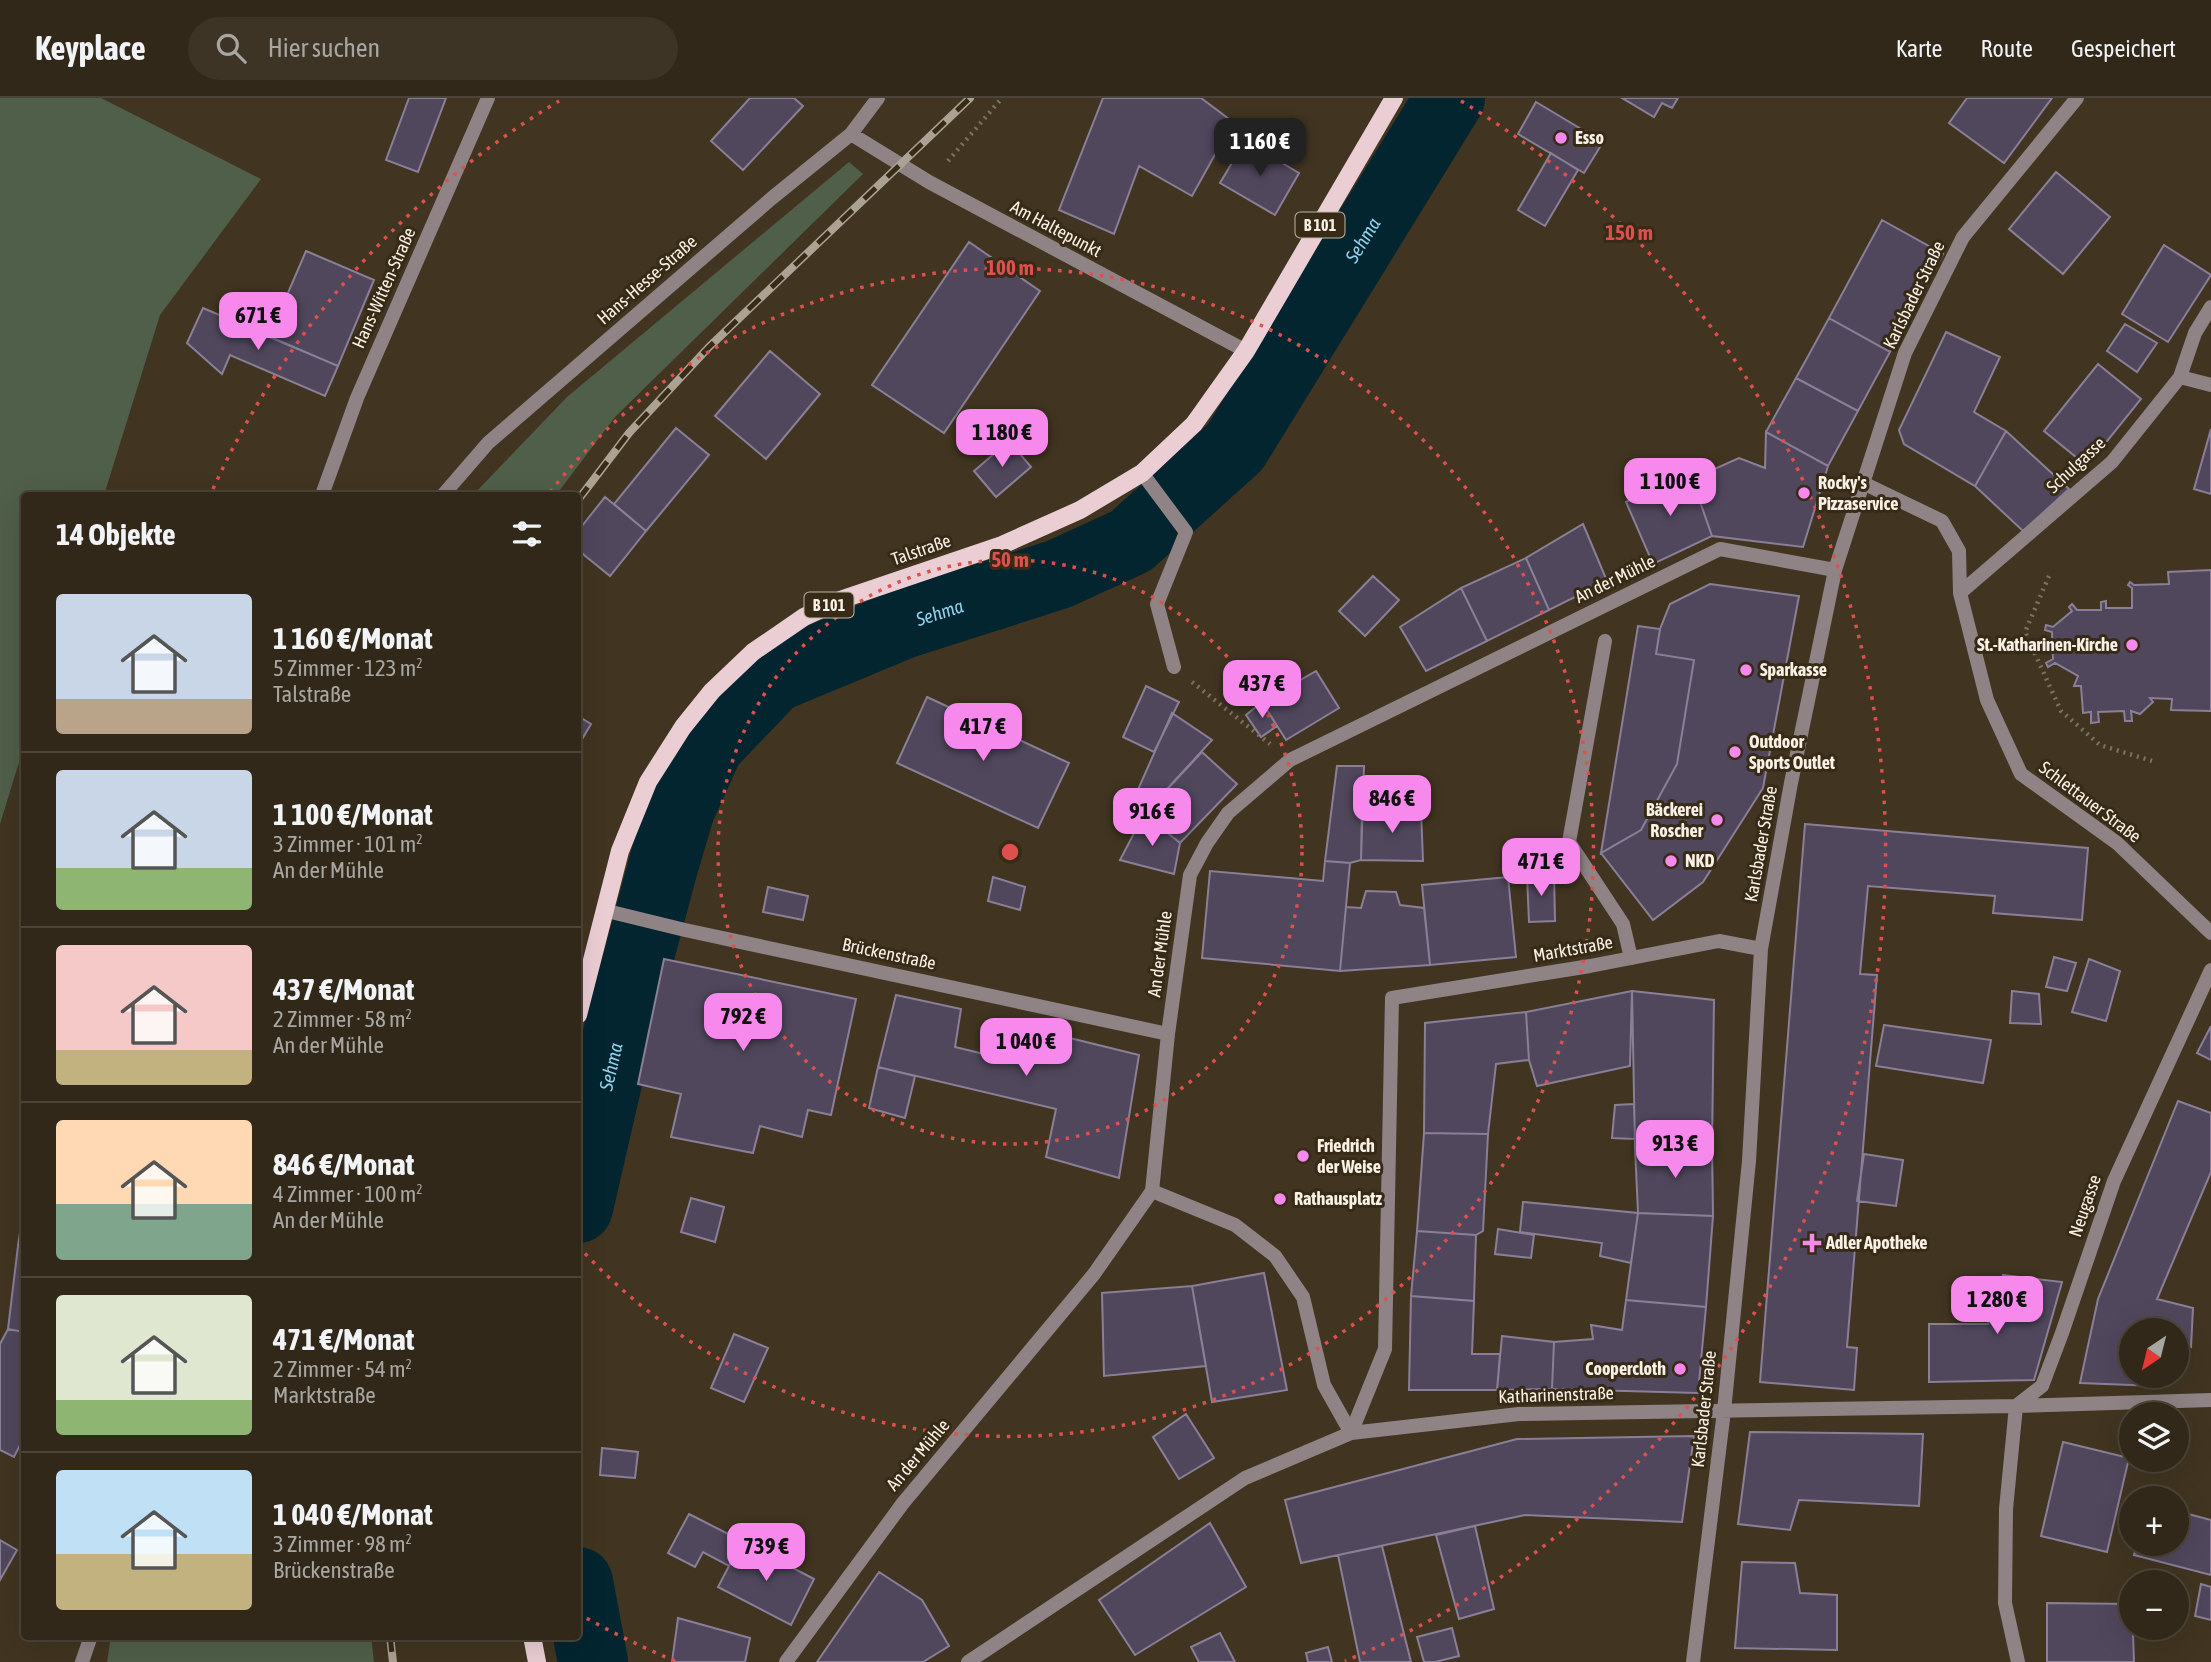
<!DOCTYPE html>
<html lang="de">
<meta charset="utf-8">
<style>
:root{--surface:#312819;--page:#3d3426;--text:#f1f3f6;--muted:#a8a6a2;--line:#4c4438;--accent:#f788ec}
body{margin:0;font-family:"Asap Condensed",sans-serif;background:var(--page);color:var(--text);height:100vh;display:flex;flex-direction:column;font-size:26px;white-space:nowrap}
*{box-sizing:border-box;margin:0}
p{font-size:23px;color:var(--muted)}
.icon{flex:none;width:38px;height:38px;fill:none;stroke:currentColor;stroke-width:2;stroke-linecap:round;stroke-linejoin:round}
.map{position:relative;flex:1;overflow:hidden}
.sheet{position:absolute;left:21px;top:394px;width:560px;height:1148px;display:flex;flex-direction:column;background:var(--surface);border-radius:7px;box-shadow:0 7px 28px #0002,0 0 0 2px var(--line)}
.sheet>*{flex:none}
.needle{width:46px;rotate:215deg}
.fabs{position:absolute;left:2119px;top:1220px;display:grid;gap:14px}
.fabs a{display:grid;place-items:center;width:70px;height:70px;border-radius:50%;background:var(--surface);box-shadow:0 7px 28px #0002,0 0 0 2px var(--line);font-size:35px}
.price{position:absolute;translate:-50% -60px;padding:0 16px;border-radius:14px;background:var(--accent);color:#111;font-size:23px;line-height:46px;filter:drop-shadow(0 2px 4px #0008)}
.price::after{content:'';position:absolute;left:50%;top:42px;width:21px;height:16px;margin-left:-10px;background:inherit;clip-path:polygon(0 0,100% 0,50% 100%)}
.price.selected{background:#222;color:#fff}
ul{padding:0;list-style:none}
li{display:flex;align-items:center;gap:21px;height:175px;padding:0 35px}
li+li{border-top:2px solid var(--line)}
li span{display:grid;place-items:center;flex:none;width:196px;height:140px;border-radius:7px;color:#555}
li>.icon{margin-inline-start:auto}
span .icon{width:84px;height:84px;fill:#fffc;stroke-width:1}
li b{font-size:30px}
h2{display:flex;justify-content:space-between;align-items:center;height:84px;padding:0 35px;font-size:30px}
header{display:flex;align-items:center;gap:42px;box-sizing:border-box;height:98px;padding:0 35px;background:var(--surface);border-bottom:2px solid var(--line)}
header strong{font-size:33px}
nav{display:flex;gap:38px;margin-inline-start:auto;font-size:24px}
.search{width:490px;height:63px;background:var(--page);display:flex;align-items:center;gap:18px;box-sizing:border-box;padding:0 24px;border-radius:38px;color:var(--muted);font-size:26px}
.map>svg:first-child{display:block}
.green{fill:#505f49}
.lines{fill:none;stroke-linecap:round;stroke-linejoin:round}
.river{stroke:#032530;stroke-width:70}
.building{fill:#50475c;stroke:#8a7f97;stroke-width:2}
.path{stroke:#7c7260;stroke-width:4.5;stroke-dasharray:2 5;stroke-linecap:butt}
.lane{stroke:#908386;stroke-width:14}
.street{stroke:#908386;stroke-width:14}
.primary{stroke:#eaced4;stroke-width:18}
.rail-casing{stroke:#aca293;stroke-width:8}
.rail{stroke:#372b17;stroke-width:5;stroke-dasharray:16;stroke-linecap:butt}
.ring{fill:none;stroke:#dd504e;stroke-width:3.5;stroke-dasharray:3.5 7}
.poi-dot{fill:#f788ec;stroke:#372b17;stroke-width:2.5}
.labels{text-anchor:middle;stroke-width:6;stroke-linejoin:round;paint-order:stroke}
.shield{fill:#372b17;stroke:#bfb6a7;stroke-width:2}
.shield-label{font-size:16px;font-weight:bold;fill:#f9f1e5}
.poi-label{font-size:18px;font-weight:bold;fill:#f9f1e5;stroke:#372b17;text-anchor:start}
.street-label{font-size:18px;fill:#f9f1e5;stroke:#372b17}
.water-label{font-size:19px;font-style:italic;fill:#92d2ea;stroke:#372b17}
.centre{fill:#dd504e;stroke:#372b17;stroke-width:3.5}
.ring-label{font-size:21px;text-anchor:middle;font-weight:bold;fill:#dd504e;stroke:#372b17;stroke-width:6;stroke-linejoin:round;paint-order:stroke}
</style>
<header>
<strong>Keyplace</strong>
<div class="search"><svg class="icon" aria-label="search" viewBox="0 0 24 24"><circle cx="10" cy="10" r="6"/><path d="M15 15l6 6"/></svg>Hier suchen</div>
<nav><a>Karte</a><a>Route</a><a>Gespeichert</a></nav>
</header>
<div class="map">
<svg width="2211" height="1564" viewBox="0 0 2211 1564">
<rect width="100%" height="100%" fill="#413521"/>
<path class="green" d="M0 0H101L261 81 160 217 104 397H24V648L0 726Z
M849 64 863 76 615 319 556 397H473L567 299Z
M111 1538H371L374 1564H107Z"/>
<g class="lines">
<g class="river">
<path id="s1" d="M578 1110 619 932 664 765 680 711 709 647 773 580 903 526 1059 476 1131 443 1235 349 1450 0"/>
<path d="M578 1484 593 1564"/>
</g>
</g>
<path class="building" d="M409 0H446L418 74 386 62Z
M750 0H794L803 8 743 72 711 43Z
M1103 0H1201L1233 24 1192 98 1139 68 1114 136 1059 112Z
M1622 0H1678L1672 10 1662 5 1654 19Z
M1967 0H2052L2004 65 1949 25Z
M1536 4 1603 44 1584 75 1518 36Z
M1245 43 1299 75 1275 117 1220 85Z
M1551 55 1578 72 1545 128 1518 112Z
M2056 74 2110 119 2063 176 2009 131Z
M1882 122 1943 156 1890 254 1829 220Z
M969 144 1040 193 944 335 872 287Z
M2164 147 2211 177 2168 244 2122 216Z
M306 153 374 182 338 268 269 239Z
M203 210 338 268 325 298 230 257 222 276 187 245Z
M1829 220 1890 254 1858 313 1796 280Z
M2125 226 2157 245 2137 274 2107 253Z
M1946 234 2000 259 1974 314 2006 333 1975 388 1904 346 1899 332Z
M770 253 820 296 766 361 715 318Z
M2098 266 2141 301 2087 368 2044 333Z
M1796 280 1858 313 1828 368 1766 334Z
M676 330 709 357 646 433 614 406Z
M2211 331V396L2194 391Z
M2006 333 2069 391 2023 433 1975 388Z
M1766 334 1828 368 1803 449 1712 438 1692 381 1739 360 1765 370Z
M1009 343 1031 369 996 399 974 373Z
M1689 372 1712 438 1653 466 1626 404Z
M605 399 646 433 610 478 578 452V433Z
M1583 426 1607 483 1549 512 1526 460Z
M1526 460 1549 512 1487 543 1461 490Z
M2211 472V613L2171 612 2172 601 2150 600 2153 604 2140 616 2131 613 2132 623H2125L2124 613 2098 614 2099 624 2091 625V614L2083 615 2081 588H2074L2078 578 2055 565 2048 569 2046 565 2053 561 2052 534 2045 532 2046 527 2053 529 2072 513 2069 509 2072 506 2077 512H2101V504L2106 503V510H2132V490L2128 487 2130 484 2134 487 2169 486 2168 474Z
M1373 478 1399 502 1365 538 1339 513Z
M1710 486 1799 498 1763 690 1703 784 1653 822 1601 755 1641 732 1677 666 1694 562 1656 556 1660 531 1670 506Z
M1461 490 1487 543 1426 573 1400 529Z
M1638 528 1660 531 1656 556 1694 562 1677 666 1641 732 1601 755Z
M1316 573 1339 610 1286 642 1262 604Z
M1146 588 1179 604 1154 654 1123 639Z
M927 599 1069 665 1038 730 897 665Z
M1262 604 1277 628 1261 639 1246 617Z
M1172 615 1212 642 1144 716 1132 705Z
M578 618 591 626 578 648Z
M1202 654 1237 686 1180 745 1144 716Z
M1337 668H1364L1361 762 1350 765 1325 763Z
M1362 711 1421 712 1423 763 1361 762Z
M1144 716 1180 745 1174 776 1120 762Z
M1805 726 2088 750 2082 822 1993 815 1995 798 1868 788 1860 876 1877 877 1847 1249 1857 1250 1854 1292 1760 1284Z
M1325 763 1350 765 1340 873 1202 860 1210 773 1323 783Z
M1554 775 1555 823 1529 824 1527 778Z
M993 779 1025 789 1020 812 988 803Z
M1508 779 1516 859 1430 867 1422 787Z
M768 789 808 798 803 822 763 814Z
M1366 793 1396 794 1400 807 1424 810 1430 867 1340 873 1346 809 1361 810Z
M2054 859 2076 865 2067 893 2046 889Z
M664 861 856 901 831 1017 808 1012 802 1039 760 1028 753 1055 671 1039 681 996 638 986Z
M2089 861 2120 873 2106 923 2072 914Z
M1632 893 1630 968 1537 988 1529 962 1526 914Z
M1632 893 1714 902 1712 1047 1635 1049Z
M2012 893 2039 896 2041 926 2010 925Z
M896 897 961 911 955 949 1005 961 1017 927 1139 957 1119 1080 1046 1059 1056 1011 878 969Z
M1526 914 1529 962 1496 966 1488 1036 1424 1035 1425 925Z
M1884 927 1991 942 1983 985 1876 968Z
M2211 928V962L2197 955Z
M878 969 915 978 905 1020 869 1010Z
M2178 1003 2211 1015V1074L2157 1201 2193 1210 2191 1249 2177 1247V1232H2132V1278H2158L2157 1288 2080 1285 2098 1201Z
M1634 1006 1635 1041 1612 1040 1615 1007Z
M1424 1035 1488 1036 1483 1133 1476 1137 1417 1133Z
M1712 1047 1713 1118 1638 1115 1635 1049Z
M1864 1056 1903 1062 1896 1108 1857 1103Z
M691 1100 724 1109 715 1144 681 1134Z
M1523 1104 1638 1115 1631 1165 1600 1158 1602 1145 1520 1134Z
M24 1108V1149L18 1148Z
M1638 1115 1713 1118 1706 1209 1626 1202Z
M1498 1131 1534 1137 1531 1160 1495 1156Z
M1417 1133 1476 1137 1474 1203 1411 1198Z
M18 1148 24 1149V1234L8 1231Z
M1264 1175 1287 1292 1212 1304 1192 1188Z
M2003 1177 2062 1184 2034 1282 1929 1284V1226H1988Z
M1192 1188 1206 1268 1104 1278 1102 1195Z
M1411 1198 1474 1203 1472 1256H1500L1497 1292H1409Z
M1626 1202 1706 1209 1698 1295 1552 1291 1554 1244 1593 1241 1591 1227 1622 1232Z
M8 1231 24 1234V1339L14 1359 0 1352V1246Z
M734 1236 768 1250 744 1304 711 1290Z
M1502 1238 1554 1244 1552 1291 1497 1292Z
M1186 1316 1214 1360 1179 1381 1153 1339Z
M1750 1334 1923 1336 1919 1408 1799 1402 1790 1432 1738 1426Z
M1694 1338 1682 1424 1525 1417 1301 1465 1285 1402 1517 1341Z
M2063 1344 2129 1360 2107 1454 2041 1438Z
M602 1350 638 1354 635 1380 600 1377Z
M2177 1413 2211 1422V1477L2134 1457 2137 1446H2177Z
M689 1416 742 1443 729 1468 703 1454 695 1469 668 1455Z
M1210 1425 1246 1489 1135 1557 1099 1502Z
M1475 1428 1494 1511 1459 1521 1436 1437Z
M0 1442 17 1452 0 1482Z
M742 1443 814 1481 791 1527 718 1489Z
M1382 1448 1411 1564H1360L1338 1457Z
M1742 1464 1795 1465 1800 1495 1837 1497V1552L1735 1550Z
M879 1474 922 1502 949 1548 923 1564H817Z
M2201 1486 2211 1489V1522L2195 1518Z
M2047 1505 2132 1506 2134 1564H2047Z
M678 1520 750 1540 745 1564H672Z
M1452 1530 1459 1558 1435 1564H1424L1417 1539Z
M1220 1535 1235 1564H1199L1191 1549Z
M1328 1549 1332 1564H1308L1306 1555Z"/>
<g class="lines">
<path class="path" d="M948 63 1002 0
M2049 478 2025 534 2061 613 2100 647 2152 663
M1192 584 1270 646"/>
<path class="lane" d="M1605 543 1569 744 1623 826 1631 860"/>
<path class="street" d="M851 36 929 84 1246 253
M2180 279 2211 287
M1142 375 1186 434 1157 506 1174 569
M1863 385 1942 423 1959 453 1960 495 1987 602 2021 676 2117 745 2211 835
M322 397 357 300 488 0
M443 397 488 345 772 100 851 36 878 0
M1960 495 2112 364 2180 279 2195 235 2211 209
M603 812 685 832 1168 936
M1152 1093 1235 1127 1275 1158 1303 1199 1324 1287 1351 1335
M1351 1335 1385 1251 1392 900 1590 868 1719 843 1761 851
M82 1564 91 1538
M786 1564 903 1405 1094 1176 1152 1093 1168 936 1190 777 1207 745 1228 715 1290 662 1720 451 1835 472
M968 1564 1245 1380 1351 1335 1519 1316 2016 1308 2211 1302
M1693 1564 1724 1313 1749 1063 1761 851 1791 685 1835 472 1905 255 1963 139 2077 0
M2018 1564 2005 1505 2006 1411 2016 1308 2042 1288 2062 1235 2114 1083 2211 872"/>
<path class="primary" d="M578 917 620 753 648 684 683 629 712 593 753 554 804 519 843 501 1002 447 1080 412 1142 375 1194 326 1246 253 1394 0
M532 1538 537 1564"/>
<g class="rail-casing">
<path id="rail" d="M578 402 629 335 709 249 970 0
M390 1538 393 1564"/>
</g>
<use href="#rail" class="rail"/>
</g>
<g class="ring">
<circle cx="1010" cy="754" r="292"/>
<path d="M550 394A584 584 0 1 1 579 1149"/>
<path d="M675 1563A876 876 0 0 1 579 1516M213 391A876 876 0 0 1 559 3M1461 3A876 876 0 0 1 1345 1563"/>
</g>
<g class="poi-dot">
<circle cx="1561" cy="40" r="7"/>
<circle cx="1804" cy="395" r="7"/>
<circle cx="2132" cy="547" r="7"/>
<circle cx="1746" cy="572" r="7"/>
<circle cx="1735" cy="654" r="7"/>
<circle cx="1717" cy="722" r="7"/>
<circle cx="1671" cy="763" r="7"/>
<circle cx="1303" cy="1058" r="7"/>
<circle cx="1280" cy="1101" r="7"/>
<path d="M1808.5 1134.5h7v7h7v7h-7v7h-7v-7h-7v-7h7z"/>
<circle cx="1680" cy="1271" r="7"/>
</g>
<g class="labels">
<g class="shield">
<rect x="1295.5" y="114.5" width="49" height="25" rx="5"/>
<rect x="804.5" y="494.5" width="49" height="25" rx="5"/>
</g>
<g class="shield-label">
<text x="1320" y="133">B 101</text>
<text x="829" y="513">B 101</text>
</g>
<g class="poi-label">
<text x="1575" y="46">Esso</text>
<text x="1818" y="391">Rocky's<tspan x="1818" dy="21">Pizzaservice</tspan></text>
<text x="2118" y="553" text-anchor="end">St.-Katharinen-Kirche</text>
<text x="1760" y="578">Sparkasse</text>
<text x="1749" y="650">Outdoor<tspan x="1749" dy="21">Sports Outlet</tspan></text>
<text x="1703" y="718" text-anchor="end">Bäckerei<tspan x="1703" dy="21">Roscher</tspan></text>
<text x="1685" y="769">NKD</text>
<text x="1317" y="1054">Friedrich<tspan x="1317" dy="21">der Weise</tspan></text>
<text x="1294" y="1107">Rathausplatz</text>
<text x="1826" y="1151">Adler Apotheke</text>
<text x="1666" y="1277" text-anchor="end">Coopercloth</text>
</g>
<g class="street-label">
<text transform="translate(1056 131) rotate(28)" y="6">Am Haltepunkt</text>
<text transform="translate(647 182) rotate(-41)" y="6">Hans-Hesse-Straße</text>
<text transform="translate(384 190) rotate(-66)" y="6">Hans-Witten-Straße</text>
<text transform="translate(1914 197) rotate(-64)" y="6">Karlsbader Straße</text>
<text transform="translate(2076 367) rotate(-43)" y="6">Schulgasse</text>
<text transform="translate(921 452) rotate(-19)" y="6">Talstraße</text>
<text transform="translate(1615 481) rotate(-26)" y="6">An der Mühle</text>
<text transform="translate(2090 704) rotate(37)" y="6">Schlettauer Straße</text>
<text transform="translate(1761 746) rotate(-80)" y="6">Karlsbader Straße</text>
<text transform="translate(1573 851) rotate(-10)" y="6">Marktstraße</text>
<text transform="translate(889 856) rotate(12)" y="6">Brückenstraße</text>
<text transform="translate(1160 856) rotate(-82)" y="6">An der Mühle</text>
<text transform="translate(2085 1108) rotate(-71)" y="6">Neugasse</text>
<text transform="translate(1556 1297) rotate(-2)" y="6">Katharinenstraße</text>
<text transform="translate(1704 1311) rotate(-84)" y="6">Karlsbader Straße</text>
<text transform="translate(918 1357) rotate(-50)" y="6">An der Mühle</text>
</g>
<g class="water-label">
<text dy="7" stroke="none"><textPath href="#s1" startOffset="1342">Sehma</textPath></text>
<text dy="7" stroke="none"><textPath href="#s1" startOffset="754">Sehma</textPath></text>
<text dy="7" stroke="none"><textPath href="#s1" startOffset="145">Sehma</textPath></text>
</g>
</g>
<circle cx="1010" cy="754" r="10" class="centre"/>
<g class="ring-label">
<text x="1629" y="142">150 m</text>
<text x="1010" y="177">100 m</text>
<text x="1010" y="469">50 m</text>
</g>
</svg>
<div class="fabs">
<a><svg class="needle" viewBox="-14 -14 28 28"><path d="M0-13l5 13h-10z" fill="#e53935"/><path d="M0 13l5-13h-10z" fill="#a8a6a2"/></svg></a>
<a><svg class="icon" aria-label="layers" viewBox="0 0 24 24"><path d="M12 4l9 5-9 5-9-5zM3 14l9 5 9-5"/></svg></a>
<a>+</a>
<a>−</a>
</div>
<b class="price selected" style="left:1260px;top:80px">1 160 €</b>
<b class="price" style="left:258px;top:254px">671 €</b>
<b class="price" style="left:1002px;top:371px">1 180 €</b>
<b class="price" style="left:1670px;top:420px">1 100 €</b>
<b class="price" style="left:1262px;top:622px">437 €</b>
<b class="price" style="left:983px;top:665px">417 €</b>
<b class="price" style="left:1392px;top:737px">846 €</b>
<b class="price" style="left:1152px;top:750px">916 €</b>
<b class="price" style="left:1541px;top:800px">471 €</b>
<b class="price" style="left:743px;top:955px">792 €</b>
<b class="price" style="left:1026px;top:980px">1 040 €</b>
<b class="price" style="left:1675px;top:1082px">913 €</b>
<b class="price" style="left:1997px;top:1238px">1 280 €</b>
<b class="price" style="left:766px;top:1485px">739 €</b>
<section class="sheet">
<h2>14 Objekte<svg class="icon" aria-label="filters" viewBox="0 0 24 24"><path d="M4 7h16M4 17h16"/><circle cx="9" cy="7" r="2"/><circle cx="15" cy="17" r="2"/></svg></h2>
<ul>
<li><span style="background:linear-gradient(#c9d6e8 75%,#b9a48a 0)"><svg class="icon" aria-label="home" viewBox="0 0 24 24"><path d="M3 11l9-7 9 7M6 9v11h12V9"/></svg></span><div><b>1 160 €/Monat</b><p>5 Zimmer · 123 m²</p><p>Talstraße</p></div></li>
<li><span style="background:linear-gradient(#c9d6e8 70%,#8fb573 0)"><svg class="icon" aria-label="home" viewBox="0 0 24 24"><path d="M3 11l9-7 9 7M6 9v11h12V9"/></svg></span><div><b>1 100 €/Monat</b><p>3 Zimmer · 101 m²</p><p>An der Mühle</p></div></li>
<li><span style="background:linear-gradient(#f6c9c9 75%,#c2b280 0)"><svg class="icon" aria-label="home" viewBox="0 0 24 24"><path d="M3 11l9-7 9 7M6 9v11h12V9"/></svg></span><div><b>437 €/Monat</b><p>2 Zimmer · 58 m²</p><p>An der Mühle</p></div></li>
<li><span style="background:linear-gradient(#ffd9b3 60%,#7fa58c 0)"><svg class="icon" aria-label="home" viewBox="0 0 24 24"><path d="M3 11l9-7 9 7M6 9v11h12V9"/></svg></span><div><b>846 €/Monat</b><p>4 Zimmer · 100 m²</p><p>An der Mühle</p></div></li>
<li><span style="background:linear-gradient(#dfe7d0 75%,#8fb573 0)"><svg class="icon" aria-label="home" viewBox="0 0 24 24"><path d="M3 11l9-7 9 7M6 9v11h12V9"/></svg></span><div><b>471 €/Monat</b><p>2 Zimmer · 54 m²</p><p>Marktstraße</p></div></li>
<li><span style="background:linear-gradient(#bfe0f5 60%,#c2b280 0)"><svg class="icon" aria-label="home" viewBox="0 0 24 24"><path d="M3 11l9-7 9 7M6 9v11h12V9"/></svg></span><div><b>1 040 €/Monat</b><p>3 Zimmer · 98 m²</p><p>Brückenstraße</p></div></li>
</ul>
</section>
</div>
